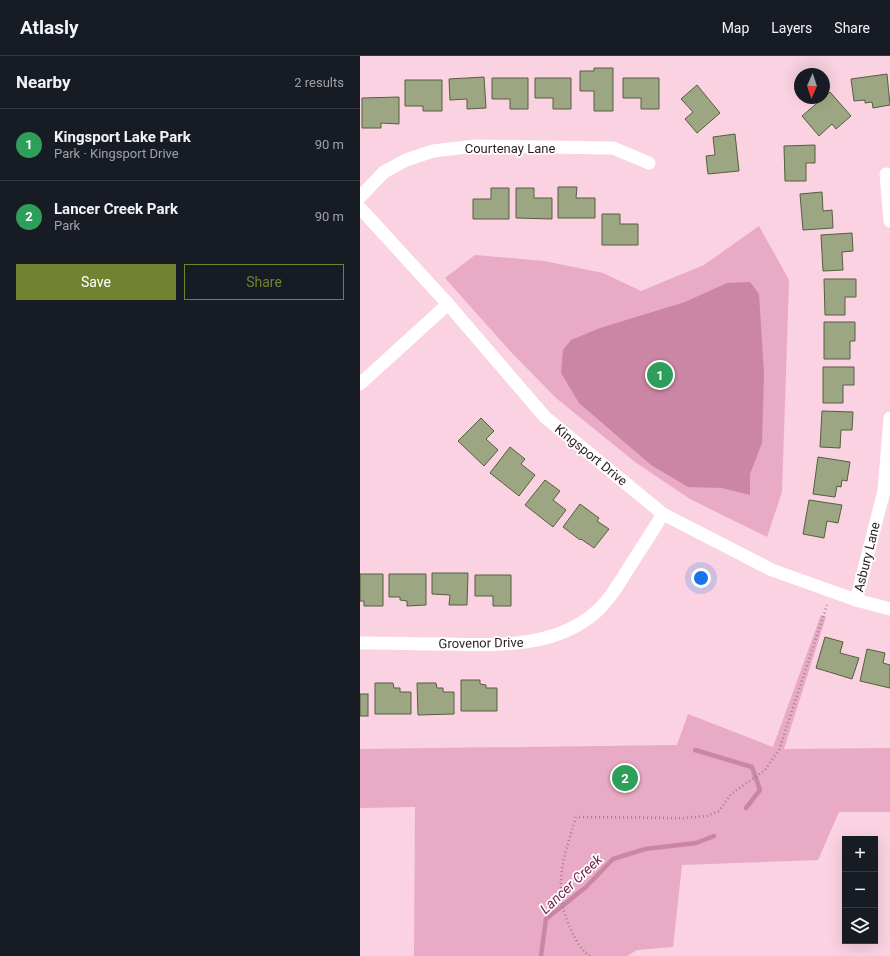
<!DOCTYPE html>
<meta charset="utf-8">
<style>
body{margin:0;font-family:Roboto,sans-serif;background:#242831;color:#f1f3f6}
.controls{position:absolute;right:12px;bottom:12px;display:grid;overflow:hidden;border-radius:0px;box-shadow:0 4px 16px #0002}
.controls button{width:36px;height:36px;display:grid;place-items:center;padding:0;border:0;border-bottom:1px solid #363941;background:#171b24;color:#f1f3f6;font:20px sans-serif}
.compass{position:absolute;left:434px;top:12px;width:36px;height:36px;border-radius:50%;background:#171b24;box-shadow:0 4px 16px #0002;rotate:183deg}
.you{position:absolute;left:341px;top:522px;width:14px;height:14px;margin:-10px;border:3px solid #fff;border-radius:50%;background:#1a73e8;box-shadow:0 0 0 6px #1a73e833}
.badge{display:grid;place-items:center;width:26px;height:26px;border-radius:50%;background:#718230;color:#fff;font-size:13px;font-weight:700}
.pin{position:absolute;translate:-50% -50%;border:2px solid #fff;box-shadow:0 1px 4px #0006}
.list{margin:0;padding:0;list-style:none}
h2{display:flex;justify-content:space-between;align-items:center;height:52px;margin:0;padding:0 16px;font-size:17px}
h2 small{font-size:13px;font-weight:400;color:#9ea1a6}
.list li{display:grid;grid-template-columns:26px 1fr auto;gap:12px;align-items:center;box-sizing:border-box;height:72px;padding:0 16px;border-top:1px solid #363941}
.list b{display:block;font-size:15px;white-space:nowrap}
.list p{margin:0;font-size:13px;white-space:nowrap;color:#9ea1a6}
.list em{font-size:13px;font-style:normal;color:#9ea1a6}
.actions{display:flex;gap:8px;padding:12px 16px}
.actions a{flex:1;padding:9px 0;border:1px solid #718230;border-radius:0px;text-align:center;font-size:14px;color:#718230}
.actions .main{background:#718230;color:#fff}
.icon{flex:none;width:22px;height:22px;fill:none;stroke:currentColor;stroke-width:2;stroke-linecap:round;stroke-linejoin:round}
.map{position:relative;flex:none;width:530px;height:900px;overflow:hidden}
header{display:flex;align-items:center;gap:24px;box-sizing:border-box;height:56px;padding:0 20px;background:#171b24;border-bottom:1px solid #363941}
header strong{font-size:19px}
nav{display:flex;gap:22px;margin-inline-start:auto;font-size:14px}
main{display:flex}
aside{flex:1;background:#171b24}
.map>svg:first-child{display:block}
.green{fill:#e8aac4}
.water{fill:#cb86a4}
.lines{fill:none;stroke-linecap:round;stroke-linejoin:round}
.stream{stroke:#cb86a4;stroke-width:4.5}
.building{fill:#9da683;stroke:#565e3e}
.path{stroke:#9d818c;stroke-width:2.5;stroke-dasharray:1 3;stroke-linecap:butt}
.minor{stroke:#fff;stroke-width:13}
.labels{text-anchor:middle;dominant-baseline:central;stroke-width:3.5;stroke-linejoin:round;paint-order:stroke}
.street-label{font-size:13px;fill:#2b1d23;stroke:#fff}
.water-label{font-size:14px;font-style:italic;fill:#772550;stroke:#fff}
</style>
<header>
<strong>Atlasly</strong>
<nav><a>Map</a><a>Layers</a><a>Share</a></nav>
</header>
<main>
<aside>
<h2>Nearby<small>2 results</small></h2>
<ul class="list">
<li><span class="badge" style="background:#2e9e5b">1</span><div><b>Kingsport Lake Park</b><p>Park · Kingsport Drive</p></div><em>90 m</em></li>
<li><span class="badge" style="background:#2e9e5b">2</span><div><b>Lancer Creek Park</b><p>Park</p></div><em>90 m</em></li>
</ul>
<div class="actions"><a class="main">Save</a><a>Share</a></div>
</aside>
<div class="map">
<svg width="530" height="900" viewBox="0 0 530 900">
<rect width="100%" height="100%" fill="#fad2e2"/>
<!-- green -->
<g class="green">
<path d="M 399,170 L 429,224 L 422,436 L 407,481 L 330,443 L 275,406 L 196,342 L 151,296 L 85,222 L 115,199 L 184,205 L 243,217 L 281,235 L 344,209 Z"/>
<path d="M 461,559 L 466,561 L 424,693 L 530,692 L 530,756 L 479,756 L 458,804 L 322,809 L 313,891 L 277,894 L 267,900 L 54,900 L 55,751 L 0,752 L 0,693 L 317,689 L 328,658 L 413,691 Z"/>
</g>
<!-- water -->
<path class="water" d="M 390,226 L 399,238 L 404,318 L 402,387 L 390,418 L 390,439 L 362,432 L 328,431 L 291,409 L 219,347 L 201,317 L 203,294 L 211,284 L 240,272 L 325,246 L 367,227 Z"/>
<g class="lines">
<!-- stream -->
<g class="stream">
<path d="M 335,694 L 392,711 L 400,734 L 386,752"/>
<path d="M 181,900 L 186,863 L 226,831 L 253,803 L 285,793 L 336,787 L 354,780"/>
</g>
</g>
<!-- building -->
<g class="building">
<path d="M 234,12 L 253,12 L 253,55 L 234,55 L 234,35 L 220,35 L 220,15 L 234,15 Z"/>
<path d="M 527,18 L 530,49 L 513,52 L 512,46 L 505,47 L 505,44 L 494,45 L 491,23 Z"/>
<path d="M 124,21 L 126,52 L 107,53 L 107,43 L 90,44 L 89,23 Z"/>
<path d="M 132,22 L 168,22 L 168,53 L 150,53 L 150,43 L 132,43 Z"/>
<path d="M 175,22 L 211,22 L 211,53 L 193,53 L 193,42 L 175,42 Z"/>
<path d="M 263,22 L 299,22 L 299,53 L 281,53 L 281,42 L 263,42 Z"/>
<path d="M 45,24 L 82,24 L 82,55 L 63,55 L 63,50 L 45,50 Z"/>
<path d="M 337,29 L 360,57 L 337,77 L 325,63 L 333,56 L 321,43 Z"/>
<path d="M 470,36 L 491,60 L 476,73 L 472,68 L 459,80 L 442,60 Z"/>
<path d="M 39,41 L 39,68 L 21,67 L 21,72 L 2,72 L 2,42 Z"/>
<path d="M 375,78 L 379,115 L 348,118 L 346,100 L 355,99 L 353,81 Z"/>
<path d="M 455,89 L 455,107 L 446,107 L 446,125 L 425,125 L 424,90 Z"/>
<path d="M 198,131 L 217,131 L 216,142 L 235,142 L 235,162 L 198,162 Z"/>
<path d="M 131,132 L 149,132 L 149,163 L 113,163 L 113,143 L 131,143 Z"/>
<path d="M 156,132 L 174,132 L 174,142 L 192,142 L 192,163 L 156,162 Z"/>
<path d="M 462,136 L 463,155 L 472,154 L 473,172 L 443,174 L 440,138 Z"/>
<path d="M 242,158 L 260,158 L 260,168 L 278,168 L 278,189 L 242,189 Z"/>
<path d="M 492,177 L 493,195 L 482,196 L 483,214 L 463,215 L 461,179 Z"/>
<path d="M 464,223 L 496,223 L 496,241 L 485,241 L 485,259 L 465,259 Z"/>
<path d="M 464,266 L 495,266 L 495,285 L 490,285 L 490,303 L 464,303 Z"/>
<path d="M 463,311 L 494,311 L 494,329 L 483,329 L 483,347 L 463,347 Z"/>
<path d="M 462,355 L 493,356 L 492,374 L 481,374 L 480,392 L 460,391 Z"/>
<path d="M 121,362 L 134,375 L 126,383 L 138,394 L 124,410 L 98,385 Z"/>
<path d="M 150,391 L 165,403 L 161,408 L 175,419 L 159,440 L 130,417 Z"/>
<path d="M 458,401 L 490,406 L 487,425 L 482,424 L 481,431 L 477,430 L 475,441 L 453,438 Z"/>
<path d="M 185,424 L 200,435 L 193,444 L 206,454 L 193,471 L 165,449 Z"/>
<path d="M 449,444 L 482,449 L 478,467 L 467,465 L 464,482 L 443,478 Z"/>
<path d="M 220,448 L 239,462 L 237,465 L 249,473 L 234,492 L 221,483 L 220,484 L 203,471 Z"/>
<path d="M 72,517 L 108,517 L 107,549 L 89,549 L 90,539 L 72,538 Z"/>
<path d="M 0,518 L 23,518 L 23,550 L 4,550 L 4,545 L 0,545 Z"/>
<path d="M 29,518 L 66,518 L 66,549 L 47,550 L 47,545 L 40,544 L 40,541 L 29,541 Z"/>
<path d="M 115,519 L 151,519 L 151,550 L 133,550 L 133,540 L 115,540 Z"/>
<path d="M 465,581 L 483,586 L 480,597 L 499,602 L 492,623 L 456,612 Z"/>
<path d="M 507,593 L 525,597 L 523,607 L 530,609 L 530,632 L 500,625 Z"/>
<path d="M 101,624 L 120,624 L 120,628 L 126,629 L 126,632 L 137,632 L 137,655 L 101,655 Z"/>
<path d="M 15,627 L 33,627 L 34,632 L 40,632 L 40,636 L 51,636 L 51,658 L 15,658 Z"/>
<path d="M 57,627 L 76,627 L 77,632 L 83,632 L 83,636 L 94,636 L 94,658 L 58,659 Z"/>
<rect x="0" y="638" width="8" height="22"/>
</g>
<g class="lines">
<!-- path -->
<path class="path" d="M 230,900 C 222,895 217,886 213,878 C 191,835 203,803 216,761 L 323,762 L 347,760 L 359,755 L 371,738 L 405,714 L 419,694 L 467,549"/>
<!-- minor -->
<g class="minor">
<path d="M 526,118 L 530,165"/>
<path d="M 0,141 L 24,116 L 46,104 L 73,95 L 116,90 L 253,92 L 289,107"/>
<path d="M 0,152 L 88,248 L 185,361 L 303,458 L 412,514 L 496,544 L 530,553"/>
<path d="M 0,328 L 88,248"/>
<path d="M 496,544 L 524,435 L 530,362"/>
<path d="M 0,587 C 29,587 59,588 88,588 C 139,589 195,592 236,556 C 250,543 260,526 270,510 C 281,493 292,476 303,458"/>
</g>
</g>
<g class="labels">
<!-- street labels -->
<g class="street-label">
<text x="150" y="92">Courtenay Lane</text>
<text transform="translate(231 399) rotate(39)">Kingsport Drive</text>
<text transform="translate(507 501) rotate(-76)">Asbury Lane</text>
<text transform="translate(121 587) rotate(-1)">Grovenor Drive</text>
</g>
<!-- water labels -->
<g class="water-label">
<text transform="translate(211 828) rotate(-43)">Lancer Creek</text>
</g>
</g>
</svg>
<div class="controls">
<button>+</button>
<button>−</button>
<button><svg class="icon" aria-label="layers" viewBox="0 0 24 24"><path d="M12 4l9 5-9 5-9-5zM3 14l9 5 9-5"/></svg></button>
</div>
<svg class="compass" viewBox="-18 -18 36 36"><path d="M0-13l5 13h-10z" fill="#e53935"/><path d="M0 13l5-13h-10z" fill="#9ea1a6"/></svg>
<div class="you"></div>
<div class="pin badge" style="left:300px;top:319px;background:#2e9e5b">1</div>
<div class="pin badge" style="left:265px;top:722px;background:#2e9e5b">2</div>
</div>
</main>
